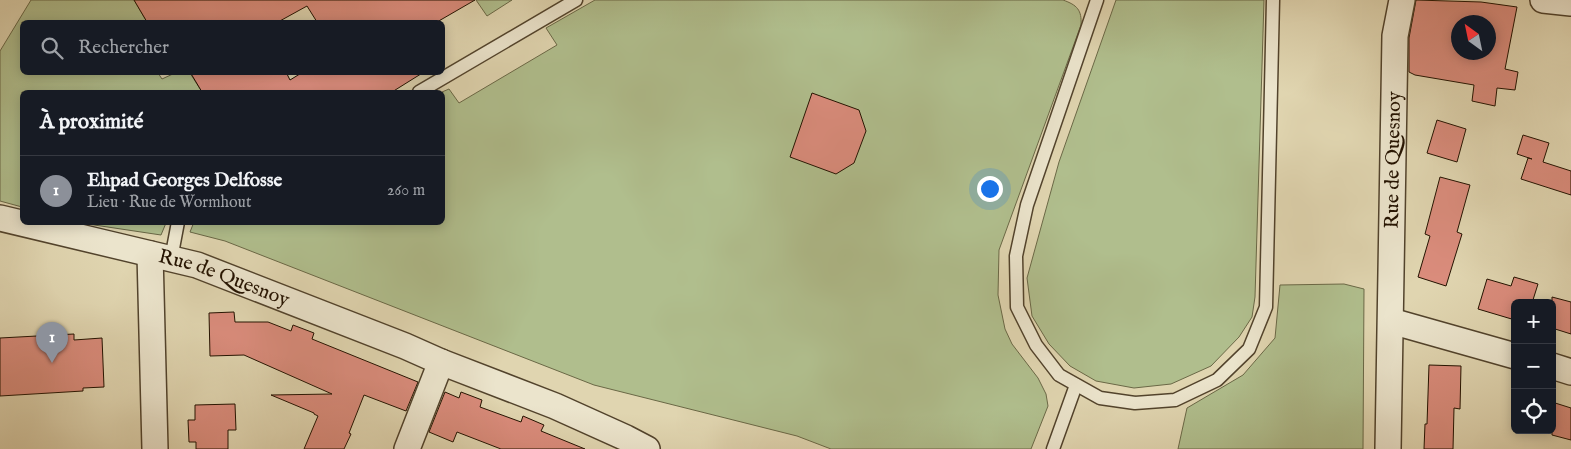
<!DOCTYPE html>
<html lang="fr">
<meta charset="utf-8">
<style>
body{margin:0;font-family:"IM FELL English",serif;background:#242831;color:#f1f3f6}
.controls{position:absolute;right:15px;bottom:15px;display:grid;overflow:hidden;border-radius:8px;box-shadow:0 2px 12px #0003}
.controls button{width:45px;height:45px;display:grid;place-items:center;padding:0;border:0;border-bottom:1px solid #363941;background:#171b24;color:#f1f3f6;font:25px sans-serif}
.compass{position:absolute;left:1451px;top:15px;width:45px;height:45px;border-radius:50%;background:#171b24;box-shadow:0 2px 12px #0003;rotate:327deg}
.you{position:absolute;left:989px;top:188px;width:18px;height:18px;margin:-12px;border:4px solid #fff;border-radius:50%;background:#1a73e8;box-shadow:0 0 0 8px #1a73e833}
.badge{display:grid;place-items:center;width:32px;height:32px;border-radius:50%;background:#8c9099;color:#fff;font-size:16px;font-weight:700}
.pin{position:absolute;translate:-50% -41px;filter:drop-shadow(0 1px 2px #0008)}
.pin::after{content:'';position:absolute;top:26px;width:18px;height:15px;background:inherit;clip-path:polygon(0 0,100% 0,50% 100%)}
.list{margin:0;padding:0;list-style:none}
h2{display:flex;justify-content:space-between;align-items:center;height:65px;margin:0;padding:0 20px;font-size:21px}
h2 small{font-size:16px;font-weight:400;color:#9ea1a6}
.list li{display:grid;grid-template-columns:32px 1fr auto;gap:15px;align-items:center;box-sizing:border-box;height:70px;padding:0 20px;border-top:1px solid #363941}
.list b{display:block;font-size:19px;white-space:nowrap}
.list p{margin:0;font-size:16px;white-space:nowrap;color:#9ea1a6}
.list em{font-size:16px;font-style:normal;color:#9ea1a6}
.icon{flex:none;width:28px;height:28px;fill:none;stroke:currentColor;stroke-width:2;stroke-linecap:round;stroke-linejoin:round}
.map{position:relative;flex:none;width:1571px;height:449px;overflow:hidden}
.search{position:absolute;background:#171b24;box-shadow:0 2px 12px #0003;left:20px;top:20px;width:425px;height:55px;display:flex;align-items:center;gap:12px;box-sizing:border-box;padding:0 18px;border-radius:8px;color:#9ea1a6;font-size:19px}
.panel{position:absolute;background:#171b24;box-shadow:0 2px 12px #0003;left:20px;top:90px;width:425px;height:135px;border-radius:8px}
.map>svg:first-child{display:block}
.green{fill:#b0be8d;stroke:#6a6846}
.building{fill:#da8c7c;stroke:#231200;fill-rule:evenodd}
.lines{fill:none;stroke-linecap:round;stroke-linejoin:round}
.service-casing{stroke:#52432c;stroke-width:15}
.minor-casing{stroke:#52432c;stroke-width:28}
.service{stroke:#ebe4cc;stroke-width:12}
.minor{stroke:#ebe4cc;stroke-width:25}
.labels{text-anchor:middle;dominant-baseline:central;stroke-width:4;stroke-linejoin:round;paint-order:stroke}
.street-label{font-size:20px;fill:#231200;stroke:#ebe4cc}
</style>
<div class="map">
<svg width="1571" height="449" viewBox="0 0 1571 449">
<rect width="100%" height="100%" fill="#e0d5b0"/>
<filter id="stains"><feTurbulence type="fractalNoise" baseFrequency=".004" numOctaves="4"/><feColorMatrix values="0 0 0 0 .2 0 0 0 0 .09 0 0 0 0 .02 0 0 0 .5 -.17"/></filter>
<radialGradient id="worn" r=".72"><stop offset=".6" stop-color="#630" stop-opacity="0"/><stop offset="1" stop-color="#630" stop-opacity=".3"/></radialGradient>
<!-- green -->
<g class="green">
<path d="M 31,0 L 134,0 L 147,22 L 22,22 L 22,72 L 158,73 L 162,79 L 175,73 L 190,73 L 202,92 L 22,92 L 22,207 L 0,201 L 0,51 Z"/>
<path d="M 476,0 L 512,0 L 487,16 Z"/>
<path d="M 595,0 L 1063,0 C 1077,5 1082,10 1081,25 L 999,250 L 998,295 L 1005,329 L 1012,344 L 1038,378 L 1046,394 L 1048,406 L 1031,449 L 831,449 L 797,436 L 594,385 L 225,241 L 190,232 L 194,222 L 442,222 L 442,92 L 449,89 L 459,103 L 557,45 L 546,28 Z"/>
<path d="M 1116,0 L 1264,0 L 1255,297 L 1252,317 L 1239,337 L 1211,366 L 1171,384 L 1134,388 L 1096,381 L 1070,366 L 1049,344 L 1032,316 L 1027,278 L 1059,162 Z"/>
<path d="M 81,223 L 166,223 L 161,235 Z"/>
<path d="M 1344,284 L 1364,289 L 1363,449 L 1178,449 L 1187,408 L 1243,375 L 1275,338 L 1280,285 Z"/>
</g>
<!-- building -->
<g class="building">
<path d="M 134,0 L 475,0 L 437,22 L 317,22 L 307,6 L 278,22 L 147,22 Z"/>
<path d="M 1416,0 L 1481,2 L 1517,7 L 1505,69 L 1518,72 L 1515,90 L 1497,88 L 1495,106 L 1472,101 L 1474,85 L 1415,75 L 1409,72 L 1409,38 ZM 1458,22 L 1488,22 L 1488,52 L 1458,52 Z"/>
<path d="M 190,72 L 286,72 L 290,80 L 303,72 L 424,72 L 392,92 L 202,92 Z"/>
<path d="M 812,93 L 859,110 L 866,131 L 854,163 L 836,174 L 790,157 Z"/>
<path d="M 1437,120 L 1466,129 L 1457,162 L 1427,153 Z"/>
<path d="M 1523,135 L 1549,143 L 1543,162 L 1571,171 L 1571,195 L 1521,179 L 1528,158 L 1532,159 L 1517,154 Z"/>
<path d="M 1440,177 L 1470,185 L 1457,232 L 1462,234 L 1446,286 L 1418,277 L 1430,236 L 1425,234 Z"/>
<path d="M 1514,277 L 1538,284 L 1532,303 L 1515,303 L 1515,320 L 1478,309 L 1487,279 L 1511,286 Z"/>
<path d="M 1552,297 L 1571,302 L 1571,334 L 1552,328 Z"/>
<path d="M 234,312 L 235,322 L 268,322 L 291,331 L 293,325 L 314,333 L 312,339 L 418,382 L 406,411 L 364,395 L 349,433 L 351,434 L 344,449 L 304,449 L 318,416 L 314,414 L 314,413 L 271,395 L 332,394 L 244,355 L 210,356 L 209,313 Z"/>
<path d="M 74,334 L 74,340 L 102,338 L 104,387 L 83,388 L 83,391 L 0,396 L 0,338 Z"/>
<path d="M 1429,365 L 1461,366 L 1460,409 L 1454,408 L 1453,449 L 1424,449 L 1425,424 L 1427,424 Z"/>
<path d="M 445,392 L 459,398 L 461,392 L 482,400 L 480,407 L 521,422 L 523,416 L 544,425 L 541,431 L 585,449 L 501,449 L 457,432 L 453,442 L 429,432 Z"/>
<path d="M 1552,402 L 1571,408 L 1571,440 L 1552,435 Z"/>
<path d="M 235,404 L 236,430 L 228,430 L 228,449 L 196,449 L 196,442 L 189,442 L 188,420 L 195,420 L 195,405 Z"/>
</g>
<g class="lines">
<!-- service casing -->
<g class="service-casing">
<g id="service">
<path d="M 1097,0 L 1027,205 L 1016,256 L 1017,307 L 1036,345 L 1059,375 L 1100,398 L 1135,403 L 1175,400 L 1217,380 L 1249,349 L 1266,307 L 1273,0"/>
<path d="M 419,92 L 576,0"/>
<path d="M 171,259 L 178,222"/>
<path d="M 1053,449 L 1076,385"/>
</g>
</g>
<!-- minor casing -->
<g class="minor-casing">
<g id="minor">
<path d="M 1543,0 L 1571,3"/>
<path id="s1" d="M 0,218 L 197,265 L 405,346 L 441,362 L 555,406 L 626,438 L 647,449"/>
<path d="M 150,254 L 155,449"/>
<path d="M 1391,321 L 1515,356"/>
<path d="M 1552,366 L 1571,372"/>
<path d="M 407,449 L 441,362"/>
<path id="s2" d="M 1388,449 L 1395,36 L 1402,0"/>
</g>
</g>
<!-- service -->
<use href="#service" class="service"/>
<!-- minor -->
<use href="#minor" class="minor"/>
</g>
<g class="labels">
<!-- street labels -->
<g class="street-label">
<text stroke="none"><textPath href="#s2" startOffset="289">Rue de Quesnoy</textPath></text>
<text stroke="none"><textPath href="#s1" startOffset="232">Rue de Quesnoy</textPath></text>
</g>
</g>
<rect width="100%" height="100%" filter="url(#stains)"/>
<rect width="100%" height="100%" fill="url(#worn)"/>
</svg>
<div class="controls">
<button>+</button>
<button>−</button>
<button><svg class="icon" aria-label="locate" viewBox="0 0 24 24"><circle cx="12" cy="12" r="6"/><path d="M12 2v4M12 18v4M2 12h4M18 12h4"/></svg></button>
</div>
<svg class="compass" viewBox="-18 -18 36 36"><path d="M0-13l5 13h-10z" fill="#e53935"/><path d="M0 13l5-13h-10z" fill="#9ea1a6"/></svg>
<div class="you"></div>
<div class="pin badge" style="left:52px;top:363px">1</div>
<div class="search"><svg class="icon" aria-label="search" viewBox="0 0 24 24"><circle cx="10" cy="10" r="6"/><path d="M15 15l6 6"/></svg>Rechercher</div>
<section class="panel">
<h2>À proximité<small></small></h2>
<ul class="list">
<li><span class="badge">1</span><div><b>Ehpad Georges Delfosse</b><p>Lieu · Rue de Wormhout</p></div><em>260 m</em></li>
</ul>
</section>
</div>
